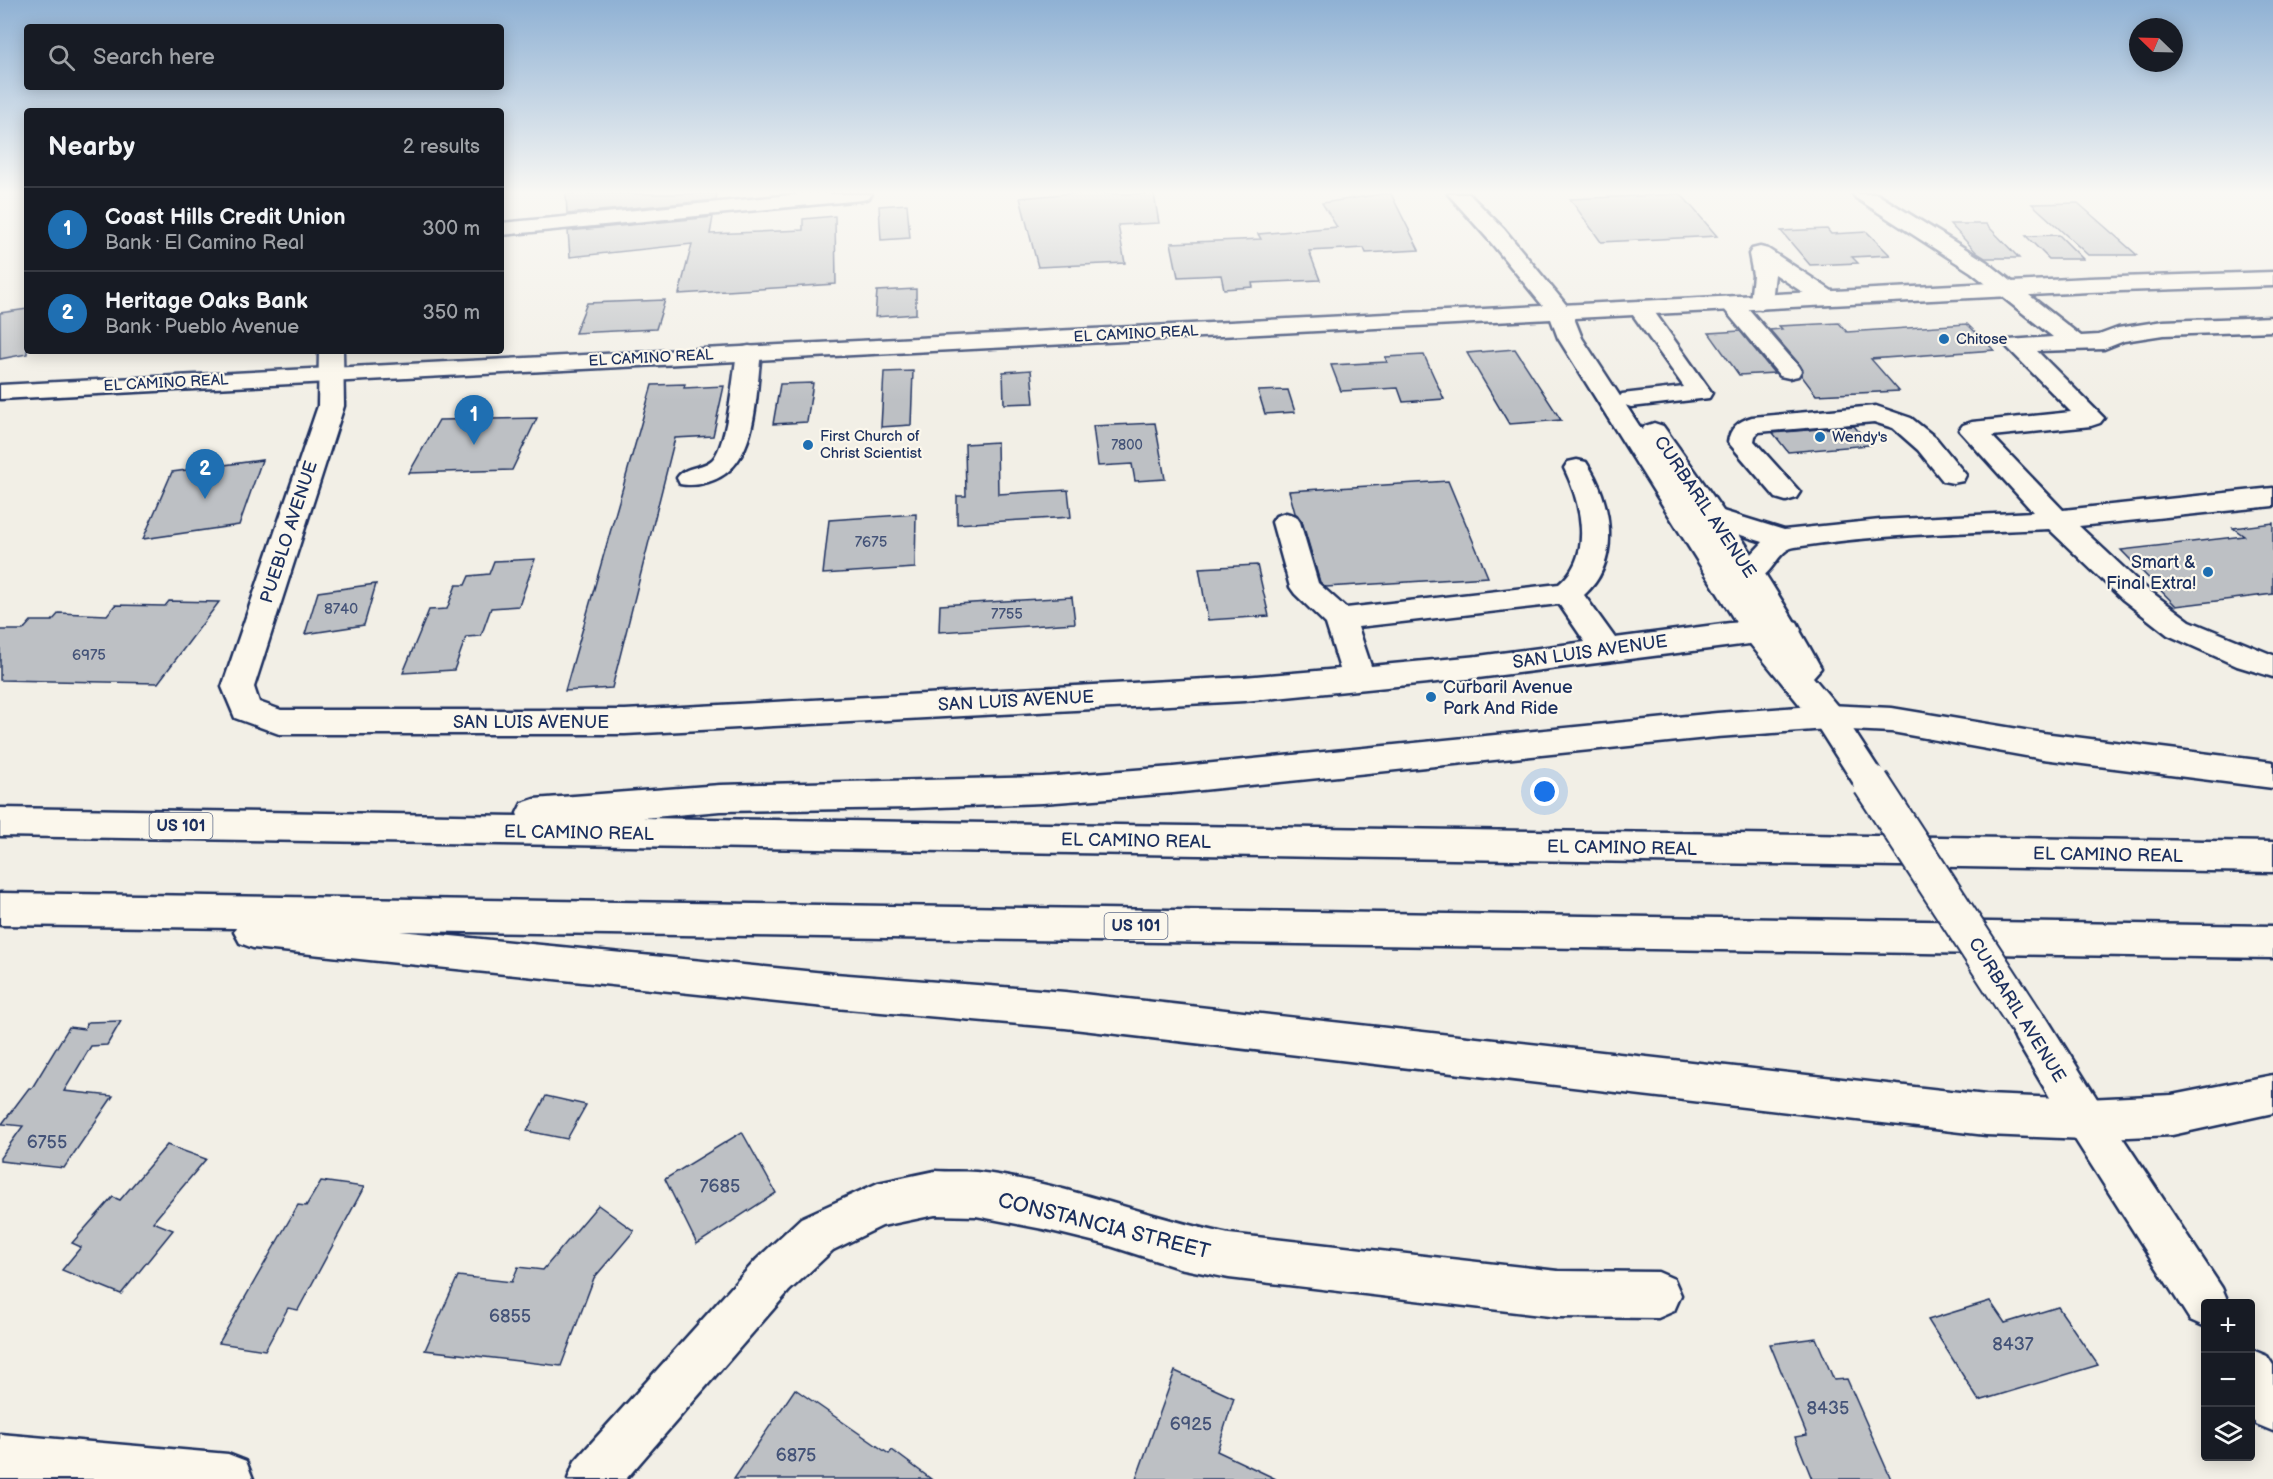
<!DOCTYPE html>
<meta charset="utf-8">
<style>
body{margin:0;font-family:"Balsamiq Sans",sans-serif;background:#20242c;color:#f1f3f6}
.controls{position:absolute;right:18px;bottom:18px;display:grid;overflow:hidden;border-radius:6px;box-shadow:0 3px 15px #0003}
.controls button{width:54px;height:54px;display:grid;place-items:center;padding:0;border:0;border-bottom:2px solid #363941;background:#171b24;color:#f1f3f6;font:30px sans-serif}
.compass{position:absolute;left:2129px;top:18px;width:54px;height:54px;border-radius:50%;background:#171b24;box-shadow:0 3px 15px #0003;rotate:293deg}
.you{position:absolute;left:1545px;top:792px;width:21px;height:21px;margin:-15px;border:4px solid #fff;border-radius:50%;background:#1a73e8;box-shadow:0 0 0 9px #1a73e833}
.badge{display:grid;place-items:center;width:39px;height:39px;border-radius:50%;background:#1f6fb2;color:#fff;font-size:20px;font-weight:700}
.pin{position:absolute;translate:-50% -50px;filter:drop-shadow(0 2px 3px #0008)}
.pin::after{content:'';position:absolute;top:32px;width:21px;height:18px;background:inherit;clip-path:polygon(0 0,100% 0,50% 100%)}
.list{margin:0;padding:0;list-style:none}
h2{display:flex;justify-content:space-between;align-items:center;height:78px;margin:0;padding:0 24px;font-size:26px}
h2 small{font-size:20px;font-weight:400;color:#9ea1a6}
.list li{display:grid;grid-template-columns:39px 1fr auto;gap:18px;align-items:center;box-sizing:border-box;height:84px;padding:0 24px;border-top:2px solid #363941}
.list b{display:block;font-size:22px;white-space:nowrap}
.list p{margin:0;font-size:20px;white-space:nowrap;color:#9ea1a6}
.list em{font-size:20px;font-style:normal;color:#9ea1a6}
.icon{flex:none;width:33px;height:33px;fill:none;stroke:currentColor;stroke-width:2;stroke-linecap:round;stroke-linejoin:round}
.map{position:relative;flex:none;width:2273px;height:1479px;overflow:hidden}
.search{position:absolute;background:#171b24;box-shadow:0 3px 15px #0003;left:24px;top:24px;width:480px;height:66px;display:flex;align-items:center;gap:15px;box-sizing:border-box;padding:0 21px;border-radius:6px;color:#9ea1a6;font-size:22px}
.panel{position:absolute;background:#171b24;box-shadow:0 3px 15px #0003;left:24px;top:108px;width:480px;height:246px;border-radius:6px}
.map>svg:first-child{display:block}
.building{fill:#bdc0c4;stroke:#1b2f5e;stroke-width:1.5}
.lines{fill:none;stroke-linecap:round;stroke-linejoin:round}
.minor-casing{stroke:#1b2f5e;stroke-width:5}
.major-casing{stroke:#1b2f5e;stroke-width:5}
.highway-casing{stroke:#1b2f5e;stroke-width:5}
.minor{fill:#fbf7ec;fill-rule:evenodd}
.major{fill:#fbf7ec;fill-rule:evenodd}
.highway{fill:#fbf7ec;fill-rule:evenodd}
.major-bridge-casing{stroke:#1b2f5e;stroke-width:40;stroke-linecap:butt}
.major-bridge{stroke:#fbf7ec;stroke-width:36}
.poi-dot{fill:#1f6fb2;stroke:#fbf7ec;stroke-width:2}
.labels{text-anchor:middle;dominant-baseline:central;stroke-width:4.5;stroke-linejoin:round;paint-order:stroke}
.far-number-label{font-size:14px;fill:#445378}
.far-street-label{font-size:15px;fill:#1b2f5e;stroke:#fbf7ec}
.far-poi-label{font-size:15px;fill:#1b2f5e;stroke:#fbf7ec;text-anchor:start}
.number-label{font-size:15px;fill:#445378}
.shield{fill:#fbf7ec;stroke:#5e6b89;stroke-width:1.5}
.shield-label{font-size:16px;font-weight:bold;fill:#1b2f5e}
.street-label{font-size:18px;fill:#1b2f5e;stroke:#fbf7ec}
.poi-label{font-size:18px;fill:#1b2f5e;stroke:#fbf7ec;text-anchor:end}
.near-number-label{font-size:18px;fill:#445378}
.near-street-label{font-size:21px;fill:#1b2f5e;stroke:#fbf7ec}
</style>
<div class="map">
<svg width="2273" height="1479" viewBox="0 0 2273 1479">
<rect width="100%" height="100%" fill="#f2efe6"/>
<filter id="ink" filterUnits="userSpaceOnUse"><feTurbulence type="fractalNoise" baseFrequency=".0167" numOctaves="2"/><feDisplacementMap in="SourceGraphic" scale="12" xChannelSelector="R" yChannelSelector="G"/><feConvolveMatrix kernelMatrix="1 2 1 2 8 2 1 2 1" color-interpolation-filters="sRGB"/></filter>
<g filter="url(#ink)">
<!-- building -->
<g class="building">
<path d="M 566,194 L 717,194 L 716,200 L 567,214 Z"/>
<path d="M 1064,194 L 1154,194 L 1159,223 L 1118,225 L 1125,263 L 1038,267 L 1020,198 Z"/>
<path d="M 1382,194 L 1391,194 L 1419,250 L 1366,253 L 1364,248 L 1309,251 L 1320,280 L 1252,283 L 1253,287 L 1224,289 L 1221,275 L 1178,277 L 1171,243 L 1261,239 L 1258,234 L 1337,227 L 1322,203 Z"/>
<path d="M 1681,194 L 1717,236 L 1601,242 L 1570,199 Z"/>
<path d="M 2078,203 L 2137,255 L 2088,255 L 2032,204 Z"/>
<path d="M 907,204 L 910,238 L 881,240 L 879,206 Z"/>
<path d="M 835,216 L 836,284 L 679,294 L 692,244 L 570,257 L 568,231 L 713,217 L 710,234 L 803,230 L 803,219 Z"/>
<path d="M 1950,224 L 1986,224 L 2019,258 L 1985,258 L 1977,253 Z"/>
<path d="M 1827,229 L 1831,234 L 1867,232 L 1890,255 L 1852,257 L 1858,263 L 1810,265 L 1781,231 Z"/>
<path d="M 2059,235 L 2083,259 L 2049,259 L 2026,236 Z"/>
<path d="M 916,289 L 916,314 L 875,317 L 877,291 Z"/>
<path d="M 665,300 L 656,329 L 575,333 L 587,303 Z"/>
<path d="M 27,309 L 27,354 L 0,359 L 0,313 Z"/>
<path d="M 1839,323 L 1847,332 L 1967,324 L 1994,350 L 1871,359 L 1899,391 L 1816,395 L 1801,375 L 1803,370 L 1800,365 L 1770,330 L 1782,329 L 1779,326 Z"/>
<path d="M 1740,331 L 1774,373 L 1739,375 L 1709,333 Z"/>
<path d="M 1515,349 L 1561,420 L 1509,424 L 1467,353 Z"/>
<path d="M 1424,355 L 1444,399 L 1403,402 L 1398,388 L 1341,391 L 1331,365 L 1387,362 L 1385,357 Z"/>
<path d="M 1031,370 L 1034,403 L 1004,404 L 1003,372 Z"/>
<path d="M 913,371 L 911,425 L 881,427 L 884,372 Z"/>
<path d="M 813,383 L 807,422 L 773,424 L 780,384 Z"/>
<path d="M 685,384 L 684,388 L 724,386 L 713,436 L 675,438 L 612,688 L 565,691 L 652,385 Z"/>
<path d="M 1288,390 L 1295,412 L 1265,414 L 1258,391 Z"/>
<path d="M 537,418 L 512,470 L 409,473 L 439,420 Z"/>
<path d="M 1155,423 L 1165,479 L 1135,481 L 1132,464 L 1098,466 L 1093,426 Z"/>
<path d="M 1854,426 L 1870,445 L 1788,452 L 1773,433 Z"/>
<path d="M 997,442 L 998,494 L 1068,490 L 1071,517 L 957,524 L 957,496 L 966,496 L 965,444 Z"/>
<path d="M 262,460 L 239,525 L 143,539 L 172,472 Z"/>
<path d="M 1448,481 L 1488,577 L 1326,587 L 1320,582 L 1302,521 L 1295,513 L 1289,491 Z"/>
<path d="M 916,514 L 915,568 L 823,574 L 829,520 Z"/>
<path d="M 2273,523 L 2273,594 L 2176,606 L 2121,550 L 2244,536 L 2233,528 Z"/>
<path d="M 535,559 L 519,606 L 491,608 L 481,636 L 466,637 L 454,670 L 403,673 L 429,610 L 447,609 L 456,585 L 465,585 L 469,576 L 489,574 L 494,561 Z"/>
<path d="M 1257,565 L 1269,616 L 1208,620 L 1199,568 Z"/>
<path d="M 376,584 L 364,625 L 305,634 L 318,592 Z"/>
<path d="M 1072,597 L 1075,623 L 939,632 L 940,605 Z"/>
<path d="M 169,601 L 219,602 L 158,683 L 0,680 L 0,630 L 23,630 L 31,621 L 52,621 L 59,613 L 107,615 L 115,605 L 165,606 Z"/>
<path d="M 121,1021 L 107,1045 L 91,1046 L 64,1091 L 113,1096 L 64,1168 L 0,1161 L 0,1158 L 23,1126 L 2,1124 L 29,1088 L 32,1088 L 69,1027 L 84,1029 L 88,1022 Z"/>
<path d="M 546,1096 L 586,1105 L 567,1139 L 527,1131 Z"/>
<path d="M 742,1132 L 776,1193 L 697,1244 L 665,1179 Z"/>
<path d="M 167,1145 L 206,1159 L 153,1222 L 173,1230 L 121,1294 L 62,1270 L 81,1247 L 72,1243 L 113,1197 L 120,1200 Z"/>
<path d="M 321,1181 L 364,1187 L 298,1310 L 288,1308 L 265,1350 L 219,1343 L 298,1205 L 306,1206 Z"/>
<path d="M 598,1205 L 634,1231 L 594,1278 L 561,1366 L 425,1350 L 458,1276 L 512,1282 L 518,1267 L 543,1270 Z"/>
<path d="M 1990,1301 L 2005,1323 L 2058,1307 L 2098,1365 L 1979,1401 L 1928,1320 Z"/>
<path d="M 1816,1338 L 1834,1380 L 1847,1379 L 1891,1479 L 1812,1479 L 1795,1437 L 1807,1435 L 1770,1344 Z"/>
<path d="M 1175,1371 L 1234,1398 L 1217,1451 L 1276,1479 L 1136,1479 Z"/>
<path d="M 795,1389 L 889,1454 L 892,1450 L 931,1479 L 734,1479 Z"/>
</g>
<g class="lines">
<!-- minor casing -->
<g class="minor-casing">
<g id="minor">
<path d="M 801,194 L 872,194 L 869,198 L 862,200 L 501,235 L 501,223 Z"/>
<path d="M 1448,194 L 1469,194 L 1504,229 L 1568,307 L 1572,312 L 1568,317 L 1560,319 L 1552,317 L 1488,239 Z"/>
<path d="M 1853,194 L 1877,194 L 1987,262 L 2081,336 L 2099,335 L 2118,328 L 2163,321 L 2273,317 L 2273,331 L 2163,335 L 2124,341 L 2104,349 L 2037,351 L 2104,418 L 2100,423 L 2091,426 L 1992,436 L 2063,510 L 2273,488 L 2273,506 L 2079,526 L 2142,585 L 2190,621 L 2273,655 L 2273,677 L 2237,666 L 2168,635 L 2122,599 L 2049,529 C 1965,533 1878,534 1795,547 C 1773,550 1773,588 1740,579 L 1735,572 L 1763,542 L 1706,524 L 1702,518 L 1706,512 L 1716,509 L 1784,530 L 1880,520 L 2033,512 L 1959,430 L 1963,425 L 1972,422 L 2071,412 L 2005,345 L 2009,340 L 2053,337 L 1971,272 L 1856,198 Z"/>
<path d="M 1760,247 L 1768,249 L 1835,293 L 1838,298 L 1835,303 L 1827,305 L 1819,303 L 1775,274 L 1772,302 L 1769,307 L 1761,309 L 1753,307 L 1750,302 L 1753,275 L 1749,254 L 1752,249 Z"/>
<path d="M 1732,297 L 1740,299 L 1798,366 L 1801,371 L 1798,376 L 1789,378 L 1780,376 L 1724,309 L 1721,304 L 1724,299 Z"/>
<path d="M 1640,301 L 1648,303 L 1712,393 L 1709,398 L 1631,407 L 1622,404 L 1618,399 L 1622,394 L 1684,387 L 1628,308 L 1632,303 Z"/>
<path d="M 749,346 L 758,348 L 761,353 C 755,396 759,468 708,482 C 698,485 691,486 680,484 L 677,478 C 684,466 703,469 713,459 C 728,443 733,376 737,353 L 740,348 Z"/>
<path d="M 319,351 L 343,351 L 344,406 L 254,687 L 259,702 L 281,710 L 625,710 L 1244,677 L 1340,669 L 1326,624 L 1295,594 L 1290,587 L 1272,522 L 1276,516 L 1286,513 L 1296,516 L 1300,522 L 1318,583 L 1346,608 L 1559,584 C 1594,555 1581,503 1564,468 L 1568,462 L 1577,460 L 1586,462 C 1612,500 1622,562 1584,595 L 1615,638 L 1730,623 L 1786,619 L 1797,622 L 1801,630 L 1797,638 L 1478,678 L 1244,701 L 625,734 L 279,734 L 235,718 L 222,687 L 318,406 ZM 1559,604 L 1585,642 L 1478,656 L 1371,666 L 1358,627 Z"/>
<path d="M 1876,406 L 1911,418 L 1936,438 L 1966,475 L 1963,481 L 1953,483 L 1943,481 L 1918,450 L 1893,428 L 1874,422 L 1759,432 L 1755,436 L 1754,441 L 1800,492 L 1796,498 L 1786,501 L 1776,498 L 1728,442 C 1730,428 1738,421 1752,417 Z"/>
<path d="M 935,1171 C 949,1172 963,1171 976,1172 C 1063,1182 1144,1217 1229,1234 L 1558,1271 L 1658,1272 L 1674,1279 L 1681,1295 L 1674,1311 L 1658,1318 L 1558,1317 L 1229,1278 L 1179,1268 L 1104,1244 L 1043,1229 L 976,1216 L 935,1215 L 882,1226 L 833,1250 L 789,1291 L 626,1479 L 568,1479 L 575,1461 L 757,1259 L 801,1218 L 878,1183 Z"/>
<path d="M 0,1434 L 228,1454 L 246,1461 L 253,1479 L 0,1479 Z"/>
</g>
</g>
<!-- major casing -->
<g class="major-casing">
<g id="major">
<path d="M 2273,272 L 2273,286 L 2089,292 L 1574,318 L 1582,338 L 1642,430 L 1645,426 L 1654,423 L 1663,426 C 1719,504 1775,583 1821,668 L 1813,677 L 1839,708 L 1888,783 L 1883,792 L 1871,796 L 1859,792 L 1817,726 L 1747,640 L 1558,338 L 1551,319 L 0,399 L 0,385 L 2089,278 Z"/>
<path d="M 2030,1009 L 2044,1014 L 2101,1105 L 2222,1288 L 2229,1304 L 2206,1304 L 2206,1327 L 2190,1320 L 2071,1133 L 2016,1040 L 2010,1027 L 2016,1014 Z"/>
<path d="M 2250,1349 L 2267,1356 L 2273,1365 L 2273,1431 L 2256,1424 L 2250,1416 Z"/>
</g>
</g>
<!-- highway casing -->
<g class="highway-casing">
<g id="highway">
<path d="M 1828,705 L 1892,708 L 2043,733 L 2273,762 L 2273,788 L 2043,759 L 1892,732 L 1828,729 L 1717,737 L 1173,793 L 1043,803 L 913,808 L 720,811 L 643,818 L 2273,842 L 2273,872 L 0,836 L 0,808 L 518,816 L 517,813 L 522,803 L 534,799 L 720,785 L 1043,777 L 1173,767 L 1717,713 Z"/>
<path d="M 0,893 L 2273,926 L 2273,958 L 400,931 L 835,974 L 1065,992 L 1986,1095 L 2086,1099 L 2172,1095 L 2273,1075 L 2273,1113 L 2172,1135 L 2086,1139 L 1986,1135 L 1065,1028 L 835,1008 L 253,948 L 240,943 L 234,932 L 236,928 L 0,925 Z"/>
</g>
</g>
<!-- minor -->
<use href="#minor" class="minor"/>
<!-- major -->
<use href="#major" class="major"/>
<!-- highway -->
<use href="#highway" class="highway"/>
<!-- major-bridge casing -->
<g class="major-bridge-casing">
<path id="major-bridge" d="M 1871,783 L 2030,1027"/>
</g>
<!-- major-bridge -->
<use href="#major-bridge" class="major-bridge"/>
</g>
</g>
<!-- sky -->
<linearGradient id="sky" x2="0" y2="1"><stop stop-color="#8fb1d4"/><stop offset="0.48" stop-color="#f9f8f4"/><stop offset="1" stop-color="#f9f8f4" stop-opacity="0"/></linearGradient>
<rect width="2273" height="401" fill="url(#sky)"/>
<!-- markers -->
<g class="poi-dot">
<circle cx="1944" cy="339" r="6"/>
<circle cx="1820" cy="437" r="6"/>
<circle cx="808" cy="445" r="6"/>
<circle cx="2208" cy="572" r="6"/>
<circle cx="1431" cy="697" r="6"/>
</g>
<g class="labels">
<!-- far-number labels -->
<g class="far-number-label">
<text x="1127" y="445">7800</text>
</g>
<!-- far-street labels -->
<g class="far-street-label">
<text transform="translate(1136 334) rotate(-3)">EL CAMINO REAL</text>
<text transform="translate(651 358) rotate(-3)">EL CAMINO REAL</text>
<text transform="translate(166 383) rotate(-3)">EL CAMINO REAL</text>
</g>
<!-- far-poi labels -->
<g class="far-poi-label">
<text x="1956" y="339">Chitose</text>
<text x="820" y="436">First Church of<tspan x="820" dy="17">Christ Scientist</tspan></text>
<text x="1832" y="437">Wendy's</text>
</g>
<!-- number labels -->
<g class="number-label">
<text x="871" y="542">7675</text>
<text x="341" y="609">8740</text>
<text x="1007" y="614">7755</text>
<text x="89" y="655">6975</text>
</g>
<!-- shield labels -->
<g class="shield">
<rect x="149.5" y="813" width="63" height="26" rx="4.5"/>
<rect x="1104.5" y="913" width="63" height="26" rx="4.5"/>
</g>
<g class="shield-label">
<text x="181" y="826">US 101</text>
<text x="1136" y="926">US 101</text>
</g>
<!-- street labels -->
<g class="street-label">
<text transform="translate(1705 507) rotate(56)">CURBARIL AVENUE</text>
<text transform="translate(289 532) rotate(-72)">PUEBLO AVENUE</text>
<text transform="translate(1590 652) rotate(-8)">SAN LUIS AVENUE</text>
<text transform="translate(1016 701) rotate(-3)">SAN LUIS AVENUE</text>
<text x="531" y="722">SAN LUIS AVENUE</text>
<text transform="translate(579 833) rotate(1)">EL CAMINO REAL</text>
<text transform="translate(1136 841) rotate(1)">EL CAMINO REAL</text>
<text transform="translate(1622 848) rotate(1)">EL CAMINO REAL</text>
<text transform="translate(2108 855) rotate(1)">EL CAMINO REAL</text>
<text transform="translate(2017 1010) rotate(58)">CURBARIL AVENUE</text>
</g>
<!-- poi labels -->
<g class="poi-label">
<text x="2196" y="562">Smart &amp;<tspan x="2196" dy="21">Final Extra!</tspan></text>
<text x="1443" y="687" text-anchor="start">Curbaril Avenue<tspan x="1443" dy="21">Park And Ride</tspan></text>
</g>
<!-- near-number labels -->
<g class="near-number-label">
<text x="47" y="1142">6755</text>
<text x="720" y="1186">7685</text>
<text x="510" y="1316">6855</text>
<text x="2013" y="1344">8437</text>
<text x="1828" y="1408">8435</text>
<text x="1191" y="1424">6925</text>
<text x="796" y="1455">6875</text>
</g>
<!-- near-street labels -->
<g class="near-street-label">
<text transform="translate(1104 1226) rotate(14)">CONSTANCIA STREET</text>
</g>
</g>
</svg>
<div class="controls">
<button>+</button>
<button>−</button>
<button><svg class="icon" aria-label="layers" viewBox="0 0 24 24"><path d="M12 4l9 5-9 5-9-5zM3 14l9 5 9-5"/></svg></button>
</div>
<svg class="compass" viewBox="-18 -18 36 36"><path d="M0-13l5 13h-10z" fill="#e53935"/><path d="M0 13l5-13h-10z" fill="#9ea1a6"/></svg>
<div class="you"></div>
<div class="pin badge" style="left:474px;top:445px">1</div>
<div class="pin badge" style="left:205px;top:499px">2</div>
<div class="search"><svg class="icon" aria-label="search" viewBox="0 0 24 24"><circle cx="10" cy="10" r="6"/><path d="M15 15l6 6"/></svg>Search here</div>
<section class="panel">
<h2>Nearby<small>2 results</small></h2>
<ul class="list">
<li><span class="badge">1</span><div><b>Coast Hills Credit Union</b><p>Bank · El Camino Real</p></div><em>300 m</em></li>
<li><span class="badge">2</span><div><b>Heritage Oaks Bank</b><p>Bank · Pueblo Avenue</p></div><em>350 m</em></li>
</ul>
</section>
</div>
